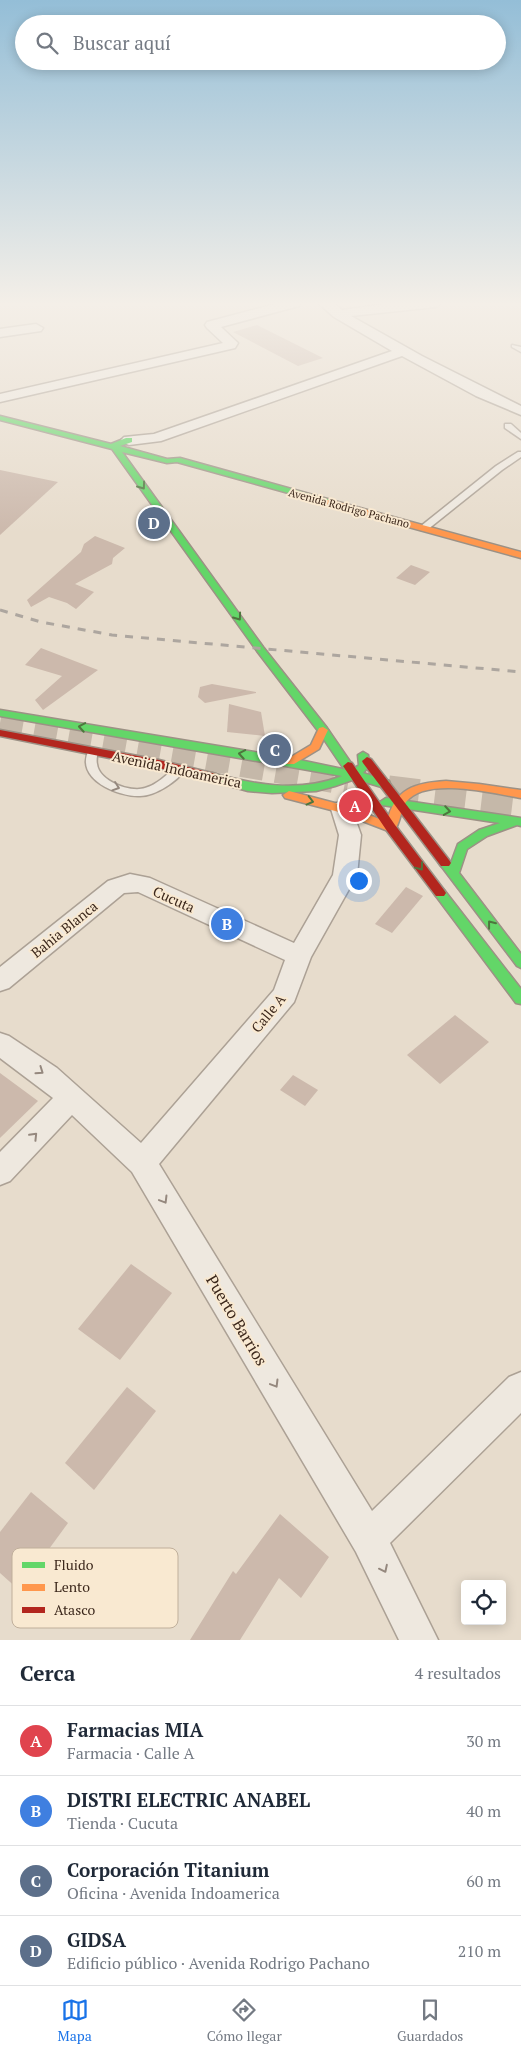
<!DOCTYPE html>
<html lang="es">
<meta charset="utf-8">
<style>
body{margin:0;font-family:"PT Serif",serif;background:#f2f2f3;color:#1f2937}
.controls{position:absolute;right:15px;bottom:15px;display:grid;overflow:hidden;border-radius:5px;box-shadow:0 2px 12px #0003}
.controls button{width:45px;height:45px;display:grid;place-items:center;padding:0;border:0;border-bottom:1px solid #e0e1e3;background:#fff;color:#1f2937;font:25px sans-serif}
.you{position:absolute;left:358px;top:880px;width:18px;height:18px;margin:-12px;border:4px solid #fff;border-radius:50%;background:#1a73e8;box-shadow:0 0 0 8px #1a73e833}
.badge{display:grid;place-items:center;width:32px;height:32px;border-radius:50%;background:#1a73e8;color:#fff;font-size:16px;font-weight:700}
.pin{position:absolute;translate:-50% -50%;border:2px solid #fff;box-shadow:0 1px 5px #0006}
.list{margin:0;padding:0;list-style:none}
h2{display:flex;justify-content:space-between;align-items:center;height:65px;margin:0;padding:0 20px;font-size:21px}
h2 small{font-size:16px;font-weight:400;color:#747a83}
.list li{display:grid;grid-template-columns:32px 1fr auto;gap:15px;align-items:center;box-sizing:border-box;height:70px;padding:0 20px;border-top:1px solid #e0e1e3}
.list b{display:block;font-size:19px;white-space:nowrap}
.list p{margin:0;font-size:16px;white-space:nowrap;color:#747a83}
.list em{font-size:16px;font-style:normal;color:#747a83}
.icon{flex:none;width:28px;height:28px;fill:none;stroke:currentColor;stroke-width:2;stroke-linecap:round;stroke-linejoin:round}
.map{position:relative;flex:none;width:521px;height:1640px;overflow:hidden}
.search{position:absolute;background:#fff;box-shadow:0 2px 12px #0003;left:15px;right:15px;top:15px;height:55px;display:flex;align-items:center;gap:12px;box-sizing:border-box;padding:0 18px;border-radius:28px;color:#747a83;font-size:19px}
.sheet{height:345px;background:#fff}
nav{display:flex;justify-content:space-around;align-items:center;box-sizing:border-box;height:70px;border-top:1px solid #e0e1e3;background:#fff;font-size:14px;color:#747a83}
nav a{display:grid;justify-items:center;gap:2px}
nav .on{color:#1a73e8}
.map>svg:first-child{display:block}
.building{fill:#ccb9ac}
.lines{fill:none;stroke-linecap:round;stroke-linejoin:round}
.primary-tunnel-far1{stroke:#c5b8a9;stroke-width:23;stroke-dasharray:23 12;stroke-linecap:butt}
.primary-tunnel{stroke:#c5b8a9;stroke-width:31;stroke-dasharray:31 16;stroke-linecap:butt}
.lane-casing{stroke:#aca195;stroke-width:3}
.street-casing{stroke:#aca195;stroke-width:3}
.fast-casing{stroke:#9c9185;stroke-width:3}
.slow-casing{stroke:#9c9185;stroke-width:3}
.jam-casing{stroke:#9c9185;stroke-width:3}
.lane{fill:#eee8df;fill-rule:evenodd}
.street{fill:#eee8df;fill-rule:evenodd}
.fast{fill:#63d668;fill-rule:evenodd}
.slow{fill:#ff974d;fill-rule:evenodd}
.jam{fill:#b3261e;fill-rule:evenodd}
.rail{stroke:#ada69f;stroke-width:3;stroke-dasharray:8 8;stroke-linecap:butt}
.oneway{stroke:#4e763e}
.oneway2{stroke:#95887e}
.labels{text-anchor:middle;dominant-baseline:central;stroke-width:4;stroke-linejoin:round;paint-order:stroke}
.far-street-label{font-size:11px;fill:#3c281c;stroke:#f9e9d1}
.street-label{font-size:14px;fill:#3c281c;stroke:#f9e9d1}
.near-street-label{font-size:16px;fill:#3c281c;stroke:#f9e9d1}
.key{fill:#f9e9d1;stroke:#c0af9b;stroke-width:1}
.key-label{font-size:14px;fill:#3c281c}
</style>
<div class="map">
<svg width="521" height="1640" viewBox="0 0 521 1640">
<rect width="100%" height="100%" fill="#e7dccc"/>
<!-- building -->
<g class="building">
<path d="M 257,325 L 323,358 L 298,366 L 233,332 Z"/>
<path d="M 0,470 L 58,482 L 0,535 Z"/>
<path d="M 95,536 L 125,548 L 113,558 L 112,564 L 75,584 L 94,592 L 76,609 L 67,603 L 49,597 L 31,607 L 27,600 L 81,552 L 84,544 Z"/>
<path d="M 411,565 L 430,572 L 415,585 L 396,578 Z"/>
<path d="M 41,648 L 98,670 L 43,710 L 35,700 L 62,676 L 25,665 Z"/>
<path d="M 212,684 L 256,692 L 256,693 L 205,703 L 198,697 L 200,687 Z"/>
<path d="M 229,704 L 261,712 L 265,736 L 227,732 Z"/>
<path d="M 406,887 L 423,896 L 392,933 L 375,924 Z"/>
<path d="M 455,1015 L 489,1042 L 440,1084 L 407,1055 Z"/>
<path d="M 0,1073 L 38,1101 L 0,1138 Z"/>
<path d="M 293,1075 L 318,1090 L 305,1106 L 280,1090 Z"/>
<path d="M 131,1264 L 172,1293 L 120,1360 L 78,1329 Z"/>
<path d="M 127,1387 L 156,1411 L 94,1490 L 65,1463 Z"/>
<path d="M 31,1492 L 68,1523 L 19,1590 L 0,1573 L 0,1532 Z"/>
<path d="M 280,1514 L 329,1557 L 301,1598 L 279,1578 L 240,1640 L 190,1640 L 233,1571 L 236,1574 Z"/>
</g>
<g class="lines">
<!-- primary-tunnel-far1 -->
<g class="primary-tunnel-far1">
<path d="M 0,723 L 348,784"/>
<path d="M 388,791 L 395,792"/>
</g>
<!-- primary-tunnel -->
<path class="primary-tunnel" d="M 388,791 L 521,807"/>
<!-- lane casing -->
<g class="lane-casing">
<g id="lane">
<path d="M 512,345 L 521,347 L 521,352 L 512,347 Z"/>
<path d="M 505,424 L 511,424 L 521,433 L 521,439 L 505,428 Z"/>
<path d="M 518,452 L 521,452 L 521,457 L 502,470 L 427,530 L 421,530 L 421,526 L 496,466 Z"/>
<path d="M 93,749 L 98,752 C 97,756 96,760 97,764 C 99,781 130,793 145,788 C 157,785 167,774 177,766 L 181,765 L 186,769 C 177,781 156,796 140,796 C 117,797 74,778 89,750 Z"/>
</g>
</g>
<!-- street casing -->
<g class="street-casing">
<g id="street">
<path d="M 279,303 L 301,303 L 299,306 L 221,327 L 238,343 L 235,348 L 0,402 L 0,394 L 223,343 L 207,328 L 205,325 L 207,322 Z"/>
<path d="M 318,303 L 333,303 L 342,310 L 393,303 L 442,303 L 436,307 L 351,316 L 422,356 L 521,406 L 521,415 L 476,396 L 402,356 L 161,441 L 129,445 L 124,443 L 121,440 L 124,437 L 154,434 L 392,351 L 334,317 Z"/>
<path d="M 36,324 L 43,328 L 41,331 L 0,337 L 0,329 Z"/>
<path d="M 342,801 L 350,804 L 361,835 L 357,875 L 311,957 L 294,1002 L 159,1164 L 372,1511 L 509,1377 L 521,1372 L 521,1413 L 390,1543 L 438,1640 L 399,1640 L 356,1552 L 132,1172 L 72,1115 L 10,1181 L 0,1185 L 0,1152 L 53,1098 L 0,1058 L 0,1033 L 9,1036 L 57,1068 L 141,1143 L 274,990 L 285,960 L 138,892 L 124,893 L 9,988 L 0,991 L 0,967 L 108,881 L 130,874 L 150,878 L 294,943 L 333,875 L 339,835 L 331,809 L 334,804 Z"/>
</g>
</g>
<!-- fast casing -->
<g class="fast-casing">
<g id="fast">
<path d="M 0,416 L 111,444 L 126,438 L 132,438 L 132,442 L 120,446 L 167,459 L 180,458 L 331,500 L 331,504 L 328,504 L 177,462 L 167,463 L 122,452 L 263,647 L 327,728 L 353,766 L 352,769 L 344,769 L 319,732 L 257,651 L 112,449 L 0,420 Z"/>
<path d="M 0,710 L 290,758 L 352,771 L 359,765 L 358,755 L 363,752 L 368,755 L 369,766 L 363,773 L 389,781 L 390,784 L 385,788 L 355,779 L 335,786 L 316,791 L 272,793 L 248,791 L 208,780 L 207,777 L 212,773 C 255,785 299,793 342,776 L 0,716 Z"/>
<path d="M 386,798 L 521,818 L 521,826 L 517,825 L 487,836 L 467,849 L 459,873 L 521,954 L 521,968 L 517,966 L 439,863 L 441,860 L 445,859 L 451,863 L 458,844 L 479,830 L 500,823 L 382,805 L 380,802 Z"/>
<path d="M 440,889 L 444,890 L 521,989 L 521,1004 L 516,1003 L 436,896 L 434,893 L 436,890 Z"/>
</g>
</g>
<!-- slow casing -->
<g class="slow-casing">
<g id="slow">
<path d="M 325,500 L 331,500 L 521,552 L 521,558 L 325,504 Z"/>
<path d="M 323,727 L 328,730 L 319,749 L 294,764 L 286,764 L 285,762 L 286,760 L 311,745 L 319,728 Z"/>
<path d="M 446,781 L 479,784 L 521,790 L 521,798 C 493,793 425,776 406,802 C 400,810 400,829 391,832 L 339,812 L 285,798 L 283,795 L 289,791 L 346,806 L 387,822 C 395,788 415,783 446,781 Z"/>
</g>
</g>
<!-- jam casing -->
<g class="jam-casing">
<g id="jam">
<path d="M 0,730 L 159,760 L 216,774 L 217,777 L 212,781 L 159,768 L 0,736 Z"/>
<path d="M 367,757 L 371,759 L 449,860 L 451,863 L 449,866 L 441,866 L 363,763 L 362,761 Z"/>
<path d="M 348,762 L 352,763 L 395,825 L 444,890 L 446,893 L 444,896 L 436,896 L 387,831 L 343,766 Z"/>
</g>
</g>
<!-- lane -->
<use href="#lane" class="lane"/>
<!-- street -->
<use href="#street" class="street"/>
<!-- fast -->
<use href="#fast" class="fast"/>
<!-- slow -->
<use href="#slow" class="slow"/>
<!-- jam -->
<use href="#jam" class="jam"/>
<!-- rail -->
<path class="rail" d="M 0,610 L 41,622 L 112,635 L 521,672"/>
</g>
<!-- one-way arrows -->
<defs><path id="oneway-chevron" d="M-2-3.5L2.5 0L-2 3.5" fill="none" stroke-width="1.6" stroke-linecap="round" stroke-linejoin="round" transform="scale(1.25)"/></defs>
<g class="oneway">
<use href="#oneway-chevron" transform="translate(142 486) rotate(54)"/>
<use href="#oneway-chevron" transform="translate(238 617) rotate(54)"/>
<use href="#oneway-chevron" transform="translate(82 727) rotate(-170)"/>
<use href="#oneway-chevron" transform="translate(242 754) rotate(-170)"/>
<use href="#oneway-chevron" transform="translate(310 801) rotate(14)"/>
<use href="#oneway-chevron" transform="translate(447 811) rotate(9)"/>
<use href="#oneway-chevron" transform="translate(420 867) rotate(53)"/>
<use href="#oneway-chevron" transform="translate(491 924) rotate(-128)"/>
</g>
<g class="oneway2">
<use href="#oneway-chevron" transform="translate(116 787) rotate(19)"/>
<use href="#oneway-chevron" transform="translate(40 1071) rotate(35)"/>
<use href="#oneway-chevron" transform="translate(34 1136) rotate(-46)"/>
<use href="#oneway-chevron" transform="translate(164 1200) rotate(59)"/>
<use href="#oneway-chevron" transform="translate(275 1384) rotate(59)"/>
<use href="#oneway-chevron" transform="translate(384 1569) rotate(64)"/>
</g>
<!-- sky -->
<linearGradient id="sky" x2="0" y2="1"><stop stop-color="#94bed7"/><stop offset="0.57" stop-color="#f4efe8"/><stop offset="1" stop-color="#f4efe8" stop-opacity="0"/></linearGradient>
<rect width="521" height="533" fill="url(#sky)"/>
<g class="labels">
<!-- far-street labels -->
<g class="far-street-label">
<text transform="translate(349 508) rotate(15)">Avenida Rodrigo Pachano</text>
</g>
<!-- street labels -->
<g class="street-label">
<text transform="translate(177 769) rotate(12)">Avenida Indoamerica</text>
<text transform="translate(174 899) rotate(24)">Cucuta</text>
<text transform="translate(64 929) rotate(-39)">Bahia Blanca</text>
<text transform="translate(268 1013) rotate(-51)">Calle A</text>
</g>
<!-- near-street labels -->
<g class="near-street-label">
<text transform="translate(237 1320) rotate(59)">Puerto Barrios</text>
</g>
</g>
<!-- legend -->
<rect x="12" y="1548" width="166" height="80" rx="8" class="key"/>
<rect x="22" y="1562" width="23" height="6" fill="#63d668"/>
<rect x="22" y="1584" width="23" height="7" fill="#ff974d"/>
<rect x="22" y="1607" width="23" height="6" fill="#b3261e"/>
<g class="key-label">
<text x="54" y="1570">Fluido</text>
<text x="54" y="1592">Lento</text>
<text x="54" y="1615">Atasco</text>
</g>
</svg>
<div class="controls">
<button><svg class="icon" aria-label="locate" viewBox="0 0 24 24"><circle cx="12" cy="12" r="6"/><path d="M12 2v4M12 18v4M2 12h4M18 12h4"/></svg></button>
</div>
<div class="you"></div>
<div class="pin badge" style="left:355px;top:806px;background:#e0444e">A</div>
<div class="pin badge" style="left:227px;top:924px;background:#3f7fe0">B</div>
<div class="pin badge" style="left:275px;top:750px;background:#5c6f8a">C</div>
<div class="pin badge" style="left:154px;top:523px;background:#5c6f8a">D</div>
<div class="search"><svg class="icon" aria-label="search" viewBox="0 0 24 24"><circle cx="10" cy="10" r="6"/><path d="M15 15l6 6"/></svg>Buscar aquí</div>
</div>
<section class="sheet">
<h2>Cerca<small>4 resultados</small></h2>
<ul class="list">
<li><span class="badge" style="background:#e0444e">A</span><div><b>Farmacias MIA</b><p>Farmacia · Calle A</p></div><em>30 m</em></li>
<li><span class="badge" style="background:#3f7fe0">B</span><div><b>DISTRI ELECTRIC ANABEL</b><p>Tienda · Cucuta</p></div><em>40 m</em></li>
<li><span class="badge" style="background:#5c6f8a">C</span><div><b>Corporación Titanium</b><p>Oficina · Avenida Indoamerica</p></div><em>60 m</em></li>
<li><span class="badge" style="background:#5c6f8a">D</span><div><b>GIDSA</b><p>Edificio público · Avenida Rodrigo Pachano</p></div><em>210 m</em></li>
</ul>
</section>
<nav>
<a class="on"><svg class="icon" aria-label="map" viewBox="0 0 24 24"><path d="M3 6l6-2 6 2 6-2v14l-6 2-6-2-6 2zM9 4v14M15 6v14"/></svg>Mapa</a>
<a><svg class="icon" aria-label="directions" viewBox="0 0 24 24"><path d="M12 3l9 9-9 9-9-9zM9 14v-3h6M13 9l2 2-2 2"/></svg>Cómo llegar</a>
<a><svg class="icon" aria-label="saved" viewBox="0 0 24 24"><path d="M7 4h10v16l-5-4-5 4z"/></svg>Guardados</a>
</nav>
